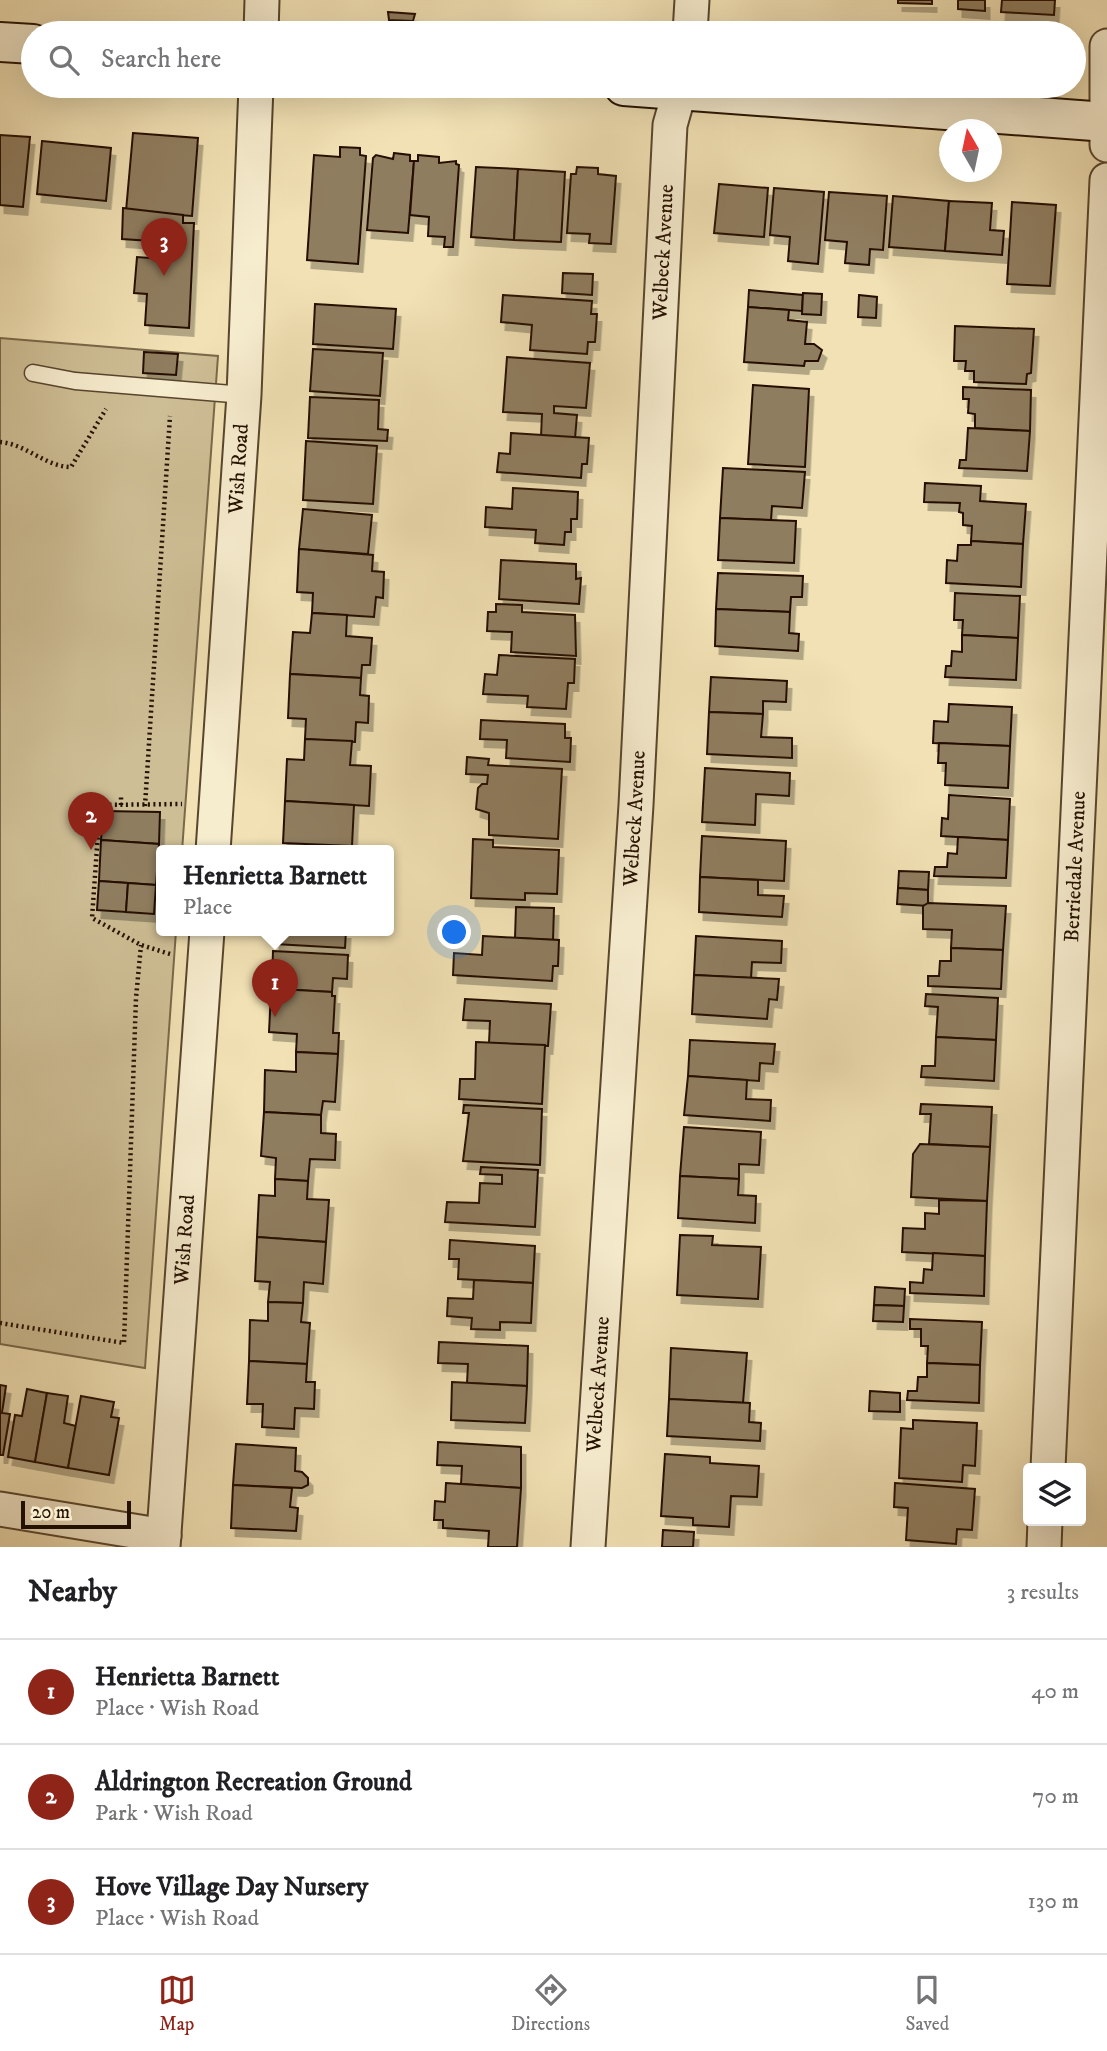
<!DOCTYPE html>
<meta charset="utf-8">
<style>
body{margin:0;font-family:"IM FELL DW Pica",serif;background:#f6f6f6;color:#202124}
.controls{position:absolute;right:21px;bottom:21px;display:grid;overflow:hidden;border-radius:7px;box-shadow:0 7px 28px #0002}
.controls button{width:63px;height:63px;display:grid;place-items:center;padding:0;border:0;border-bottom:2px solid #e0e0e0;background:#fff;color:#202124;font:35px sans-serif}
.compass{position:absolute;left:939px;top:119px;width:63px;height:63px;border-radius:50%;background:#fff;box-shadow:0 7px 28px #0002;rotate:351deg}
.scale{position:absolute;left:21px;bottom:18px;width:110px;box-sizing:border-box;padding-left:7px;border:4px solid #251100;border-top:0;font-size:19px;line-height:24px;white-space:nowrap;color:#251100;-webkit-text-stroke:5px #f6ecce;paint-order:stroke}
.you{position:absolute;left:455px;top:933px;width:24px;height:24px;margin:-18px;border:5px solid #fff;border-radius:50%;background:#1a73e8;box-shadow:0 0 0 10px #1a73e833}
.badge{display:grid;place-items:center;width:46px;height:46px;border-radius:50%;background:#8f2418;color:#fff;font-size:23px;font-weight:700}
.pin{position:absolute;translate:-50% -58px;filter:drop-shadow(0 2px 4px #0008)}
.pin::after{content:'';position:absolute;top:37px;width:24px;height:21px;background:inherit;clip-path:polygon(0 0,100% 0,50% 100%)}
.popup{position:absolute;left:156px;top:845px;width:238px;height:91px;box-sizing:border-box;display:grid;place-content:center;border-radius:7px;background:#fff;filter:drop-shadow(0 2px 5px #0005);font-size:23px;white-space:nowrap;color:#757577}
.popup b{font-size:26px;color:#202124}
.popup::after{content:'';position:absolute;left:50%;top:100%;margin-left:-14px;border:14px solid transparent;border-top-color:#fff}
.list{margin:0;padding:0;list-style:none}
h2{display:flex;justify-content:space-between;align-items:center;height:91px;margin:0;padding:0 28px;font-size:30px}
h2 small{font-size:23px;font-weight:400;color:#757577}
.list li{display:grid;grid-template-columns:46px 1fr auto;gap:21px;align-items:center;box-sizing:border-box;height:105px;padding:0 28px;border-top:2px solid #e0e0e0}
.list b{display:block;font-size:26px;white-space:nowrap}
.list p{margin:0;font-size:23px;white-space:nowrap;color:#757577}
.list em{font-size:23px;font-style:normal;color:#757577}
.icon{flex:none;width:38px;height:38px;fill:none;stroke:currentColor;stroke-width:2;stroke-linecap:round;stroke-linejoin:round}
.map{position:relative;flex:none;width:1107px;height:1547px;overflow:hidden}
.search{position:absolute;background:#fff;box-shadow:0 7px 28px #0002;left:21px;right:21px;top:21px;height:77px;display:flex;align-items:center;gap:18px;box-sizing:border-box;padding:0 24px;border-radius:38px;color:#757577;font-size:26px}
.sheet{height:406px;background:#fff}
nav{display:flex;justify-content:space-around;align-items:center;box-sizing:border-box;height:98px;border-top:2px solid #e0e0e0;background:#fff;font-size:19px;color:#757577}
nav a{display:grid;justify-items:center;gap:4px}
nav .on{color:#8f2418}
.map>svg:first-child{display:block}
.green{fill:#cebe95;stroke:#7a684a;stroke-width:2}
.building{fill:#8f7d5e;stroke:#251100;stroke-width:2;filter:url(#shadow)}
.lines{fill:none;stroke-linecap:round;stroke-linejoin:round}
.lane-casing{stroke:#58452d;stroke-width:19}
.street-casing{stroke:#58452d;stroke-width:37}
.secondary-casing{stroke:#251100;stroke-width:42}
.path{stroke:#251100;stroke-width:4.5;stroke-dasharray:2 3.5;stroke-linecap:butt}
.lane{stroke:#f6ecce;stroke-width:16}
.street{stroke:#f6ecce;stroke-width:33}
.secondary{stroke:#f6ecce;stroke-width:38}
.labels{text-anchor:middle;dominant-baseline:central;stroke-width:5;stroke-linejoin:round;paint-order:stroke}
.street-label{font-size:21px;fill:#251100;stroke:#f6ecce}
</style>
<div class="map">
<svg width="1107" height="1547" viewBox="0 0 1107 1547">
<defs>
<filter id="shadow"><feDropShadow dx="4.5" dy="8" stdDeviation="0" flood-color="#0004"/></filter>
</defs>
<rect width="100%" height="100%" fill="#f1e1b4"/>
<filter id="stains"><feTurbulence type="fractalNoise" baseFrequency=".00286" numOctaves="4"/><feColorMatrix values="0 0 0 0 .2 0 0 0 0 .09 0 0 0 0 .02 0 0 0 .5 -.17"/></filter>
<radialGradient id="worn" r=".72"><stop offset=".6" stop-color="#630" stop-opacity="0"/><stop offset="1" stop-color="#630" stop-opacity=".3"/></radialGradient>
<!-- green -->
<path class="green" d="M 0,338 L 218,356 L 182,851 L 161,851 L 161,931 L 176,931 L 145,1368 L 0,1344 Z"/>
<!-- building -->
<g class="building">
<path d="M 898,0 L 932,0 L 932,4 L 898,3 Z"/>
<path d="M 958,0 L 985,0 L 985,11 L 958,9 Z"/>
<path d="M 1002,0 L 1055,0 L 1054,15 L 1001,12 Z"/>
<path d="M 388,12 L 415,14 L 413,21 L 389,20 Z"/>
<path d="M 133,133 L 198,138 L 192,216 L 126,211 Z"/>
<path d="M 0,135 L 30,137 L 23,207 L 0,205 Z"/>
<path d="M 42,141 L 111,148 L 106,201 L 37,194 Z"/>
<path d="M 340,147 L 360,148 L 360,155 L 366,156 L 358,264 L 307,260 L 314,155 L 340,157 Z"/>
<path d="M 394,153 L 410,155 L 410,161 L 414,161 L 408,233 L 367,230 L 373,158 L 376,155 L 393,159 Z"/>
<path d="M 418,155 L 439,157 L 439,163 L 456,161 L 456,164 L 459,165 L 453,247 L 444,247 L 445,237 L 428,236 L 429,217 L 410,215 L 414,161 L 418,161 Z"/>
<path d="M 476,167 L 518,169 L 514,240 L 471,237 Z"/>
<path d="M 577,167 L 598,168 L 598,174 L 616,176 L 611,244 L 589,243 L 590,234 L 567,233 L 571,174 L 576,174 Z"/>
<path d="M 518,169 L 565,172 L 561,242 L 514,240 Z"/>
<path d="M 719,184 L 768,188 L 764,237 L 714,233 Z"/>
<path d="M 774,188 L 824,192 L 818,264 L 788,261 L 790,237 L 770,235 Z"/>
<path d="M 829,192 L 887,196 L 883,250 L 870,249 L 869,265 L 845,263 L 847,242 L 825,240 Z"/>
<path d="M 893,196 L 949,201 L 945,251 L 889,247 Z"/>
<path d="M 949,201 L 992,203 L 990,230 L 1004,231 L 1002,255 L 945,251 Z"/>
<path d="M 1012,202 L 1056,205 L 1050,286 L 1007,284 Z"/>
<path d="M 123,208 L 183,215 L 183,223 L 194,223 L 189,328 L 145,325 L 147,294 L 134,293 L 137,257 L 150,258 L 151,241 L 122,239 Z"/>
<path d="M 563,273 L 593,274 L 592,295 L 562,293 Z"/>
<path d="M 749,290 L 803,295 L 802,311 L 748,307 Z"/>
<path d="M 803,293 L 822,294 L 821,315 L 802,314 Z"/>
<path d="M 503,295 L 592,301 L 591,314 L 597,314 L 595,342 L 588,342 L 587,354 L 530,350 L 532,325 L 501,322 Z"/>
<path d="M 859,295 L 877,297 L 876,318 L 858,317 Z"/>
<path d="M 315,304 L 396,309 L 393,349 L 313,344 Z"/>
<path d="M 748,307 L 789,310 L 788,320 L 807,322 L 805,344 L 814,344 L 822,350 L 818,361 L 805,361 L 804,366 L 744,362 Z"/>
<path d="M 955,326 L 1034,329 L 1031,373 L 1027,374 L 1026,384 L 974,382 L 974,371 L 965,371 L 966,361 L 954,361 Z"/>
<path d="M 313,349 L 383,353 L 380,396 L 310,391 Z"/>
<path d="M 144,352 L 178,354 L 176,375 L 143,373 Z"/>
<path d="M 507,357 L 590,363 L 586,408 L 554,406 L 554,413 L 577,415 L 575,438 L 541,436 L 542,414 L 503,412 Z"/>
<path d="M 753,385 L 809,389 L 805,467 L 748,464 Z"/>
<path d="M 963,387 L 1031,390 L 1030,431 L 975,428 L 975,414 L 968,413 L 969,399 L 963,399 Z"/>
<path d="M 310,397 L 379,400 L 378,429 L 388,430 L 387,441 L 308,438 Z"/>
<path d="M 968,428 L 1030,431 L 1027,471 L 959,468 L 960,460 L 966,460 Z"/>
<path d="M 511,433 L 589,438 L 587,464 L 582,464 L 581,478 L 497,472 L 499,453 L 510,454 Z"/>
<path d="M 306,441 L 377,446 L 373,504 L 303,500 Z"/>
<path d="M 723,468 L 805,472 L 802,508 L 772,506 L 771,520 L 720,518 Z"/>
<path d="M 925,483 L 981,486 L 980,501 L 1026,504 L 1023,544 L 971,541 L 972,526 L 963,525 L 963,513 L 959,512 L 960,503 L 924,502 Z"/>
<path d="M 513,488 L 578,492 L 577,519 L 571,519 L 571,532 L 565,532 L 564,545 L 535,543 L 536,530 L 485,527 L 486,507 L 512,509 Z"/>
<path d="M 303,509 L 372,515 L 368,554 L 299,549 Z"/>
<path d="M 720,518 L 796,521 L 794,563 L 718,560 Z"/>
<path d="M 971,541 L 1023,544 L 1021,587 L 946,583 L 947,560 L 957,561 L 958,545 L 971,545 Z"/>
<path d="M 299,549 L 373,555 L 372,571 L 384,572 L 383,598 L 376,597 L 374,617 L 312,613 L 313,593 L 297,592 Z"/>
<path d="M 501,560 L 576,564 L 576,579 L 581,578 L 579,604 L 499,599 Z"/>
<path d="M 718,573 L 803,576 L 802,597 L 791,597 L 790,612 L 716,609 Z"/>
<path d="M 955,593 L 1020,596 L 1018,638 L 962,635 L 963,620 L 954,620 Z"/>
<path d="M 496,604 L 522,605 L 522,612 L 575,615 L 576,656 L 511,652 L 512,632 L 487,631 L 488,612 L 496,612 Z"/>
<path d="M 716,609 L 790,612 L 789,633 L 799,634 L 798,651 L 715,646 Z"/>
<path d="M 312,613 L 347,615 L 346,636 L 372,638 L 370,665 L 362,665 L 361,678 L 290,674 L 293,632 L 310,633 Z"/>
<path d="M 962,635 L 1018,638 L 1016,680 L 945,677 L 946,666 L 951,666 L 952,651 L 962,652 Z"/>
<path d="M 499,655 L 575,659 L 574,683 L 568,683 L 566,709 L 527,707 L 528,696 L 483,694 L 485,674 L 497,675 Z"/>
<path d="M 290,674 L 361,678 L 360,695 L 369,696 L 368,723 L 356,722 L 355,742 L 305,739 L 306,719 L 288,718 Z"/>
<path d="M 711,677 L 787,681 L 786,702 L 763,701 L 763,714 L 709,712 Z"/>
<path d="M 949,704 L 1012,707 L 1010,746 L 933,743 L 934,721 L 948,722 Z"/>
<path d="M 709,712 L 763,714 L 761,737 L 792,738 L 792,758 L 707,754 Z"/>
<path d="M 481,720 L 565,724 L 565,738 L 571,738 L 570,762 L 506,758 L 507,740 L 480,739 Z"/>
<path d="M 305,739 L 352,741 L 350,765 L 371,766 L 369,806 L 285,801 L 287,759 L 304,760 Z"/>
<path d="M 939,743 L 1010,746 L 1008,788 L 945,785 L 946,763 L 938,763 Z"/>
<path d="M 467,757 L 489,759 L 488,765 L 562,769 L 558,839 L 489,835 L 489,813 L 476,809 L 478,788 L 482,784 L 487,784 L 488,775 L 466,774 Z"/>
<path d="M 705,768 L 790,773 L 789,796 L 756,794 L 755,825 L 702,822 Z"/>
<path d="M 949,795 L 1010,799 L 1008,840 L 941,836 L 942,818 L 948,819 Z"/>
<path d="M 285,801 L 354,805 L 352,846 L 283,843 Z"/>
<path d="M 103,811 L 160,812 L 159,844 L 101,840 Z"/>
<path d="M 702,836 L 786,841 L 784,881 L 700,877 Z"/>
<path d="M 958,837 L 1008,840 L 1006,878 L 934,876 L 935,867 L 947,867 L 948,853 L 957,854 Z"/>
<path d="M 473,839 L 493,840 L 493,847 L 559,850 L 557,894 L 525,893 L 525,900 L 471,898 Z"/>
<path d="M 101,840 L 159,844 L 156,885 L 99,881 Z"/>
<path d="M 297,847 L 351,851 L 297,851 Z"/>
<path d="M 899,871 L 929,872 L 928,890 L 898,888 Z"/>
<path d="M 700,877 L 758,880 L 758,895 L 784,896 L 782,917 L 699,912 Z"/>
<path d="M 99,881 L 128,883 L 126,912 L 97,910 Z"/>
<path d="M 128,883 L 156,885 L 154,914 L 126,912 Z"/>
<path d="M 898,888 L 928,890 L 928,906 L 897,904 Z"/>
<path d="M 928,903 L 1006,906 L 1003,950 L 951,948 L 952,930 L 923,929 L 923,906 Z"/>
<path d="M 516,907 L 554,908 L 553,940 L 515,938 Z"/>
<path d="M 275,931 L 346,931 L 345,948 L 275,944 Z"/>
<path d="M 483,936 L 559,940 L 558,966 L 553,966 L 552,981 L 453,975 L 454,953 L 482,955 Z"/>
<path d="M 696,936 L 782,941 L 781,963 L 752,962 L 751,978 L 694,975 Z"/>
<path d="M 951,948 L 1003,950 L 1001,989 L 928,986 L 928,976 L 939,976 L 940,961 L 951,961 Z"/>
<path d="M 273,951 L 348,955 L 347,979 L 333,978 L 332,992 L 279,989 L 279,982 L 272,982 Z"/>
<path d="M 694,975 L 779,979 L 777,1000 L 769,999 L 767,1019 L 692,1014 Z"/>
<path d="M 279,989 L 332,992 L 332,996 L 335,996 L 333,1033 L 339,1033 L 338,1054 L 296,1052 L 297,1034 L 269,1032 L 271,992 L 279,992 Z"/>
<path d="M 926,994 L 998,998 L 996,1040 L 936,1037 L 938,1007 L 925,1006 Z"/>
<path d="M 465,999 L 551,1004 L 548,1046 L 489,1043 L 490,1021 L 463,1020 Z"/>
<path d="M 936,1037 L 996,1040 L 994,1081 L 921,1077 L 922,1066 L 935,1066 Z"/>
<path d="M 690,1040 L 775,1044 L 773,1064 L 760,1063 L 759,1081 L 688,1076 Z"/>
<path d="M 476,1042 L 545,1045 L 542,1104 L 459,1099 L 460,1079 L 475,1079 Z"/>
<path d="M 296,1052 L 338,1054 L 335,1102 L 323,1101 L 321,1115 L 264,1112 L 265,1070 L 296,1072 Z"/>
<path d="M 688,1076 L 747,1080 L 746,1099 L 771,1100 L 770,1121 L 684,1115 Z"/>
<path d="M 921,1104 L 992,1107 L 990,1147 L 929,1144 L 931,1114 L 920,1114 Z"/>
<path d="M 464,1105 L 542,1109 L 540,1165 L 463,1161 L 469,1113 L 463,1113 Z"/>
<path d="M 264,1112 L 321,1115 L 321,1133 L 336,1134 L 335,1160 L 310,1159 L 308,1181 L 275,1179 L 276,1158 L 261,1156 Z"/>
<path d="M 684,1127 L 761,1132 L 759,1165 L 739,1164 L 739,1179 L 680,1176 Z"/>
<path d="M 920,1144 L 990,1147 L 987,1201 L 911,1197 L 913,1154 Z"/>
<path d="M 481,1167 L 538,1170 L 535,1227 L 445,1222 L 447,1202 L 479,1203 L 480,1183 L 502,1184 L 502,1175 L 480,1174 Z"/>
<path d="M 680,1176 L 739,1179 L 738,1195 L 756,1196 L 755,1223 L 678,1218 Z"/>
<path d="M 275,1179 L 308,1181 L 307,1199 L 329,1200 L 326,1242 L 257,1237 L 259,1195 L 275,1196 Z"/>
<path d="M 939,1200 L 987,1201 L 985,1256 L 902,1252 L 903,1228 L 925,1229 L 925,1213 L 939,1214 Z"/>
<path d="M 680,1235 L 713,1236 L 712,1245 L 761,1247 L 758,1299 L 677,1295 Z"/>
<path d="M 257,1237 L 326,1242 L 323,1284 L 304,1282 L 303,1303 L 268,1302 L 270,1282 L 255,1281 Z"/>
<path d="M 450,1240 L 535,1246 L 533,1283 L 458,1279 L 459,1259 L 449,1259 Z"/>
<path d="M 933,1253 L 985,1256 L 984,1296 L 910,1293 L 910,1282 L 923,1283 L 924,1269 L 932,1270 Z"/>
<path d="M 474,1280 L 533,1283 L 531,1323 L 500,1322 L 500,1330 L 471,1329 L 472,1318 L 447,1316 L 448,1298 L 473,1299 Z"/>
<path d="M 875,1287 L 905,1289 L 904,1306 L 874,1305 Z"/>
<path d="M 268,1302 L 303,1303 L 301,1322 L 310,1323 L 307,1364 L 249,1361 L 250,1320 L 268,1321 Z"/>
<path d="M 874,1305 L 904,1306 L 903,1322 L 873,1321 Z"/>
<path d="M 910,1319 L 982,1322 L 980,1365 L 927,1363 L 928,1346 L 921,1346 L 921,1329 L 910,1329 Z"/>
<path d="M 439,1342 L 528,1346 L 527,1386 L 467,1383 L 468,1364 L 438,1363 Z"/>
<path d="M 671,1348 L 747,1353 L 743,1403 L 669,1399 Z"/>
<path d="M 249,1361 L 307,1364 L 306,1382 L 315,1382 L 314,1409 L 295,1408 L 294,1429 L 262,1427 L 263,1404 L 247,1404 Z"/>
<path d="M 927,1363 L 980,1365 L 979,1403 L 907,1400 L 908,1391 L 917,1391 L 918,1377 L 927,1377 Z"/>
<path d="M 452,1382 L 527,1386 L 525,1423 L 451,1420 Z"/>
<path d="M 0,1385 L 6,1386 L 2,1413 L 10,1414 L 3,1455 L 0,1455 Z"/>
<path d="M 27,1389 L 47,1393 L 35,1462 L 8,1457 L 15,1415 L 22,1416 Z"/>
<path d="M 870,1391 L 900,1393 L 900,1412 L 869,1411 Z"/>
<path d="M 47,1393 L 68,1396 L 64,1423 L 76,1426 L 68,1468 L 35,1462 Z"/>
<path d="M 81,1396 L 114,1402 L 111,1417 L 119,1418 L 109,1475 L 68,1468 Z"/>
<path d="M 669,1399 L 750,1403 L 749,1422 L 761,1423 L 760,1441 L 667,1436 Z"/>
<path d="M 913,1420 L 977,1423 L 975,1466 L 963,1465 L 962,1482 L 899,1478 L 901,1428 L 913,1429 Z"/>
<path d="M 438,1442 L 521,1447 L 521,1488 L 461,1484 L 462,1466 L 437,1465 Z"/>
<path d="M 236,1444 L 296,1448 L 295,1471 L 302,1472 L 308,1478 L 308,1485 L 302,1488 L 233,1485 Z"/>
<path d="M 665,1454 L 710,1457 L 710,1463 L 759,1466 L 757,1497 L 731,1496 L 729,1527 L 693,1525 L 693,1518 L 661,1516 Z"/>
<path d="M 446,1483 L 521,1488 L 517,1547 L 488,1547 L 489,1531 L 443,1528 L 443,1520 L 434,1520 L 435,1501 L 445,1502 Z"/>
<path d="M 895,1483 L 975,1489 L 972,1530 L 957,1529 L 956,1544 L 906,1540 L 908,1508 L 894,1507 Z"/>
<path d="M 233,1485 L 292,1488 L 290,1507 L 298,1508 L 296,1531 L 231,1528 Z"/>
<path d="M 663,1530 L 694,1532 L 693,1547 L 662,1547 Z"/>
</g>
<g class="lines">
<!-- lane casing -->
<g class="lane-casing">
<path id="lane" d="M 33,373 L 75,381 L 244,395"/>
</g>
<!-- street casing -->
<g class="street-casing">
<g id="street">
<path d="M 261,33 L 262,0"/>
<path d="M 690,33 L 692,0"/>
<path d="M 1107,46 L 1107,145"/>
<path id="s1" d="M 213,851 L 244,395 L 256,86"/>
<path id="s2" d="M 1048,1468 L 1107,180"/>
<path d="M 0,1509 L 164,1536"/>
<path id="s3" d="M 163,1547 L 207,931"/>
<path id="s4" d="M 588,1547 L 636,805 L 670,125 L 681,86"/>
<path d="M 1044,1547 L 1045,1521"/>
</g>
</g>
<!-- secondary casing -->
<g class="secondary-casing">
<g id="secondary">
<path d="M 0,42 L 33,44"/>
<path d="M 624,86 L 1107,122"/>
</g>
</g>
<!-- path -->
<g class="path">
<path d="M 0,442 C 26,444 46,467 71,467 L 106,409"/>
<path d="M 121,805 L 121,794"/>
<path d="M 145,806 L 170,416"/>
<path d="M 170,954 L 141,945 L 92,918 L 100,805 L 182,804"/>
<path d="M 0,1323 L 124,1343 L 136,998 L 141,945"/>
</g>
<!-- lane -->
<use href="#lane" class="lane"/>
<!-- street -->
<use href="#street" class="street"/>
<!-- secondary -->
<use href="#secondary" class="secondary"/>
</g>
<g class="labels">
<!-- street labels -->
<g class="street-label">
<text stroke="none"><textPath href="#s4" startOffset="1297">Welbeck Avenue</textPath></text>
<text stroke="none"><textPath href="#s1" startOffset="383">Wish Road</textPath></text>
<text stroke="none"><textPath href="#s4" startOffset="730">Welbeck Avenue</textPath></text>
<text stroke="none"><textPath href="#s2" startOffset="602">Berriedale Avenue</textPath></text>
<text stroke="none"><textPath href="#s3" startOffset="308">Wish Road</textPath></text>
<text stroke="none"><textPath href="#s4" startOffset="163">Welbeck Avenue</textPath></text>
</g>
</g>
<rect width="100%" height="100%" filter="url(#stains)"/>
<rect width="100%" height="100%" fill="url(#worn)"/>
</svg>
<div class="controls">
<button><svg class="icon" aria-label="layers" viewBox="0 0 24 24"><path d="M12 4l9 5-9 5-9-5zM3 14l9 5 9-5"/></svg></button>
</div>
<svg class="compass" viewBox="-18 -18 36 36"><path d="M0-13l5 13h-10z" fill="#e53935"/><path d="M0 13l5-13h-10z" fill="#757577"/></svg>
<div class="scale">20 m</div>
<div class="you"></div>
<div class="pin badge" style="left:275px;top:1017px">1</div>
<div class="popup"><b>Henrietta Barnett</b>Place</div>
<div class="pin badge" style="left:91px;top:850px">2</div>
<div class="pin badge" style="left:164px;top:276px">3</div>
<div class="search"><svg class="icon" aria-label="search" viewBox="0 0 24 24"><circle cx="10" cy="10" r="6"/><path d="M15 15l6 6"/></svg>Search here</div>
</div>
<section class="sheet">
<h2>Nearby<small>3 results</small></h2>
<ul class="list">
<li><span class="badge">1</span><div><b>Henrietta Barnett</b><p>Place · Wish Road</p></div><em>40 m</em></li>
<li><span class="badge">2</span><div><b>Aldrington Recreation Ground</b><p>Park · Wish Road</p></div><em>70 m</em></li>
<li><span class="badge">3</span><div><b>Hove Village Day Nursery</b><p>Place · Wish Road</p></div><em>130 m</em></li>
</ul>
</section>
<nav>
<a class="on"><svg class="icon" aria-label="map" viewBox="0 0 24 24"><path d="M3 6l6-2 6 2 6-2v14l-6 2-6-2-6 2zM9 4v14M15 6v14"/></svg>Map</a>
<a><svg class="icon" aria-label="directions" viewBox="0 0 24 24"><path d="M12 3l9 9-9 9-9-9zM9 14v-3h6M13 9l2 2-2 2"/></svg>Directions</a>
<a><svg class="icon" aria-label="saved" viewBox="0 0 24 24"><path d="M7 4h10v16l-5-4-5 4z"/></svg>Saved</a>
</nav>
